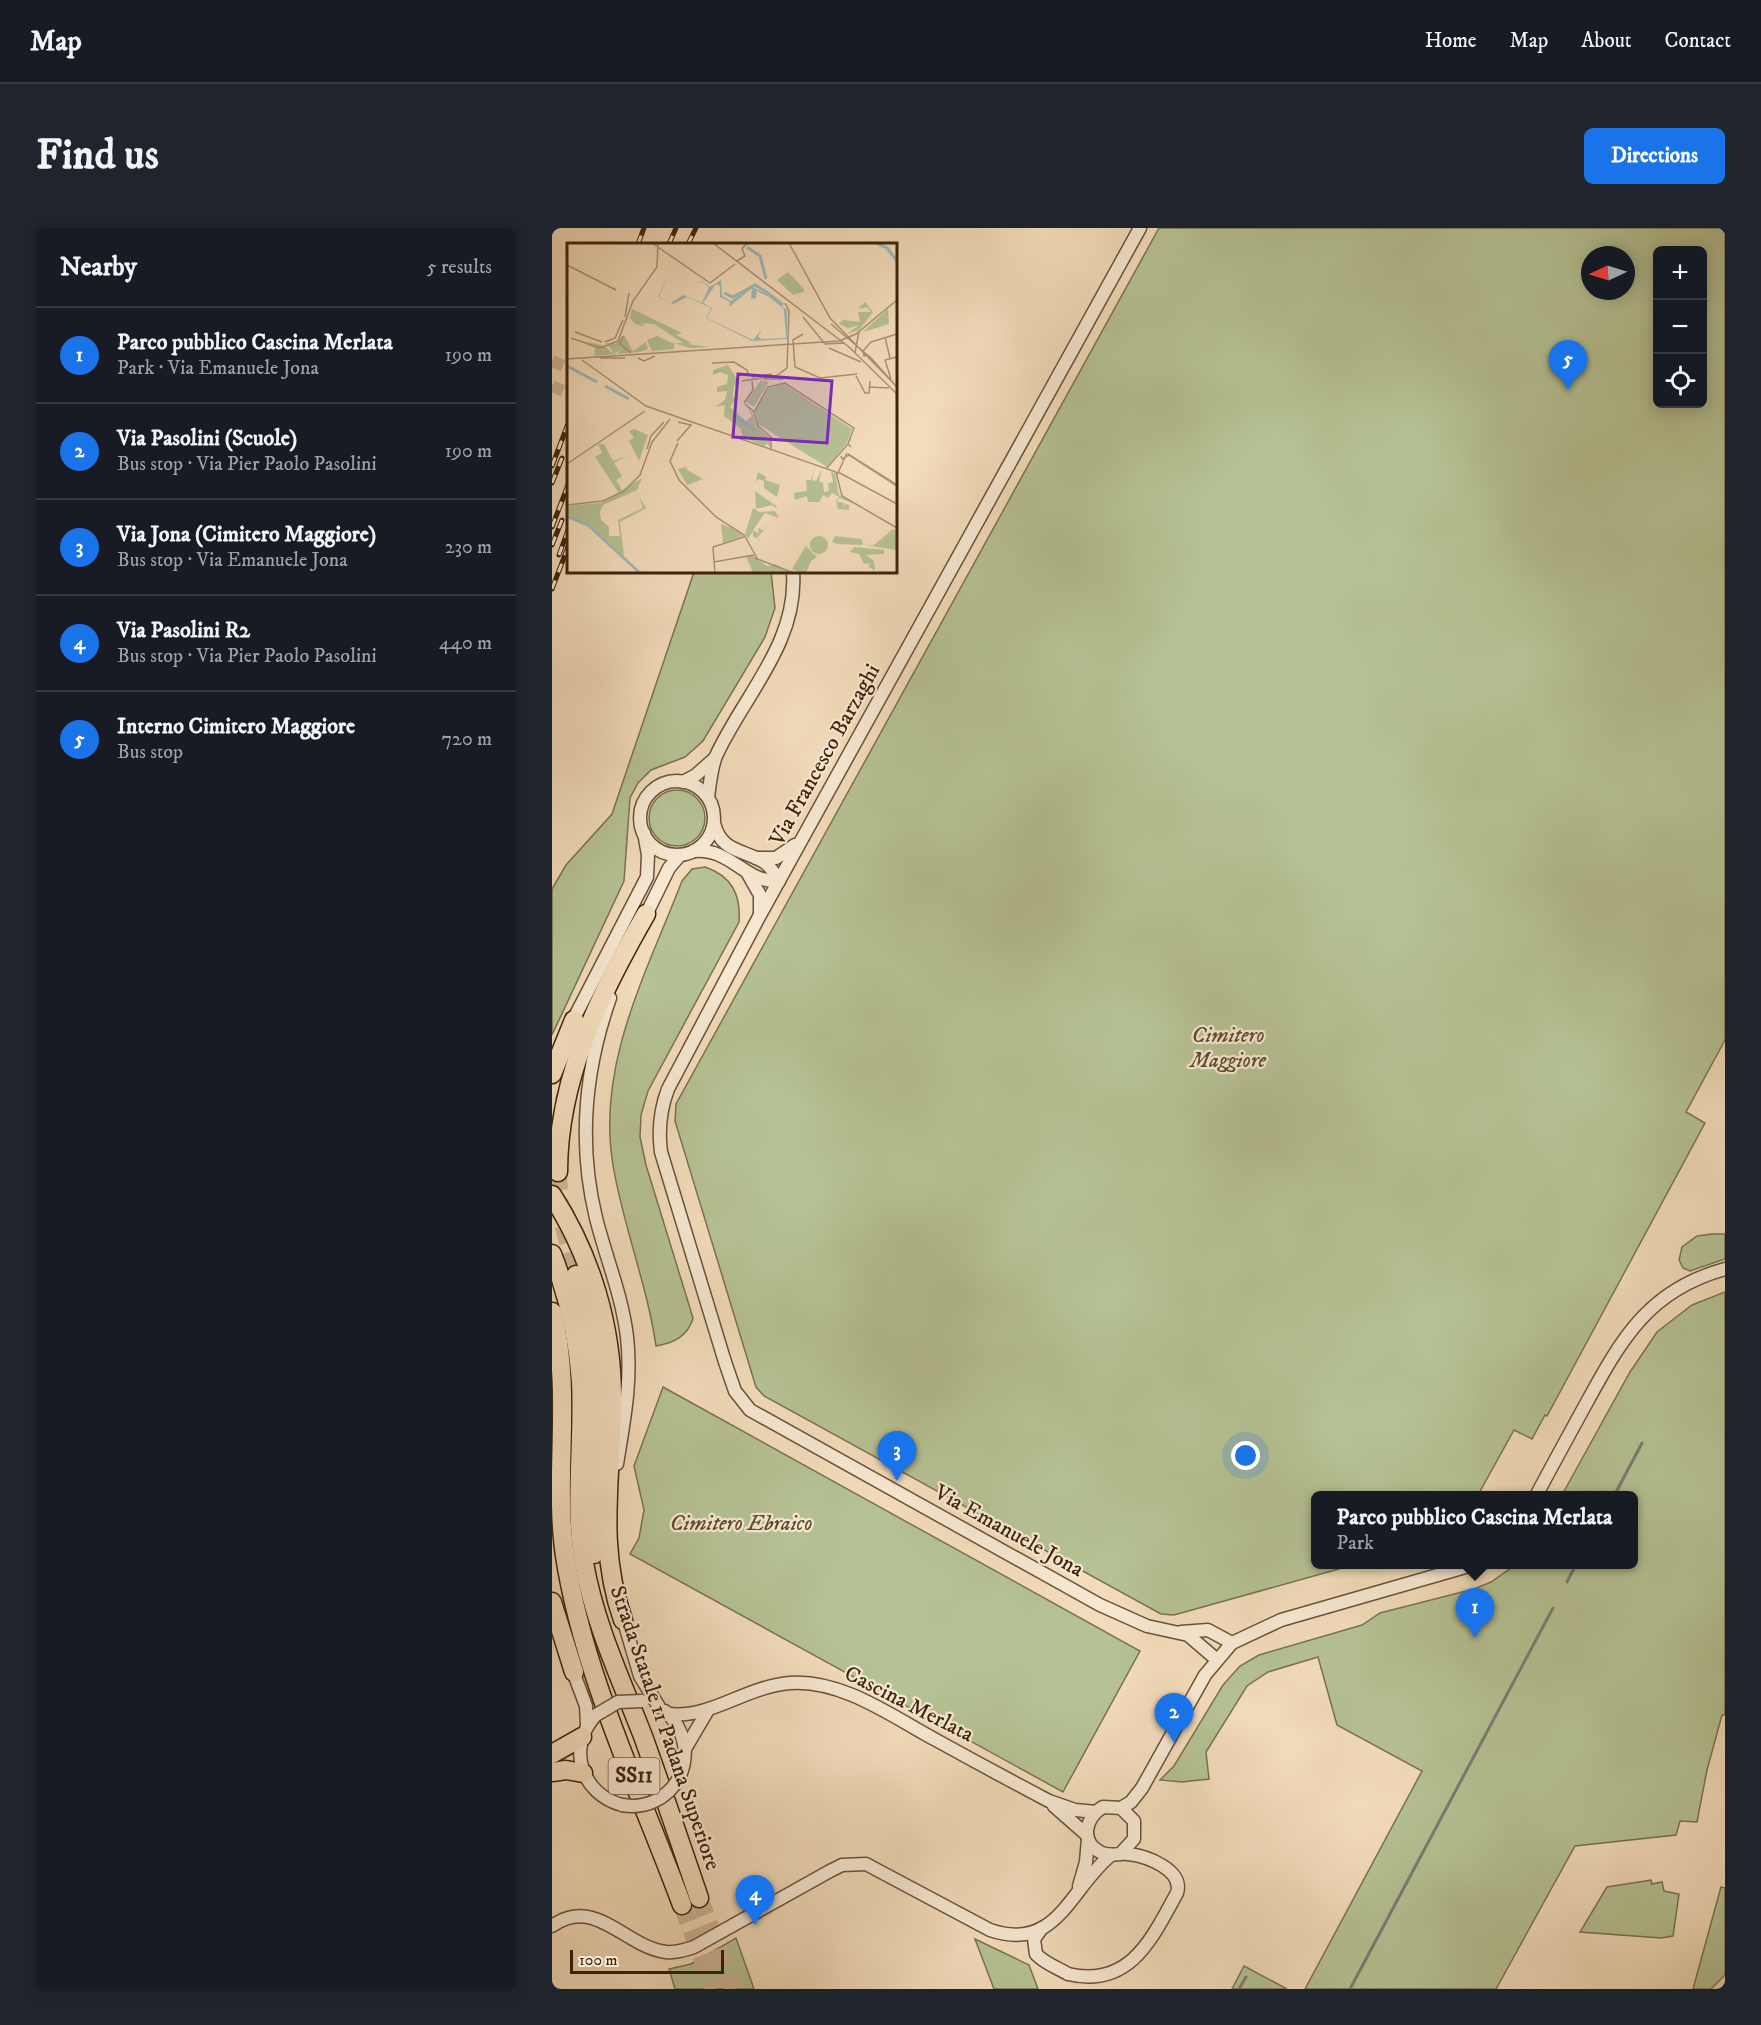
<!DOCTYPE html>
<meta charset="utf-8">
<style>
body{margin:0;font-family:"IM FELL DW Pica",serif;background:#20242c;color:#f1f3f6}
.controls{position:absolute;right:18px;top:18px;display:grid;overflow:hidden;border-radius:9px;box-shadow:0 3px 15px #0003}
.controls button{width:54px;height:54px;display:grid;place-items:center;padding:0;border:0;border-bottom:2px solid #363941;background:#171b24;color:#f1f3f6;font:30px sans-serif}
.compass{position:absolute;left:1029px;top:18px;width:54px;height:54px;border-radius:50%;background:#171b24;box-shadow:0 3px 15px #0003;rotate:266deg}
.scale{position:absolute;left:18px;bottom:15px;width:154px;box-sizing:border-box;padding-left:6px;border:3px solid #3e230b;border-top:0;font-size:16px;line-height:21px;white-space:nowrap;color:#3e230b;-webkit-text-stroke:4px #f7e8d3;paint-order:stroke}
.you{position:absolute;left:694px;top:1228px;width:21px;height:21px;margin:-15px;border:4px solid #fff;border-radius:50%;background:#1a73e8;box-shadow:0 0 0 9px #1a73e833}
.badge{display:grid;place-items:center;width:39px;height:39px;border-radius:50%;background:#1a73e8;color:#fff;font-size:20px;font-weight:700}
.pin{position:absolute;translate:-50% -50px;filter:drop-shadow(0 2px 3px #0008)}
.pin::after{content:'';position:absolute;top:32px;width:21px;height:18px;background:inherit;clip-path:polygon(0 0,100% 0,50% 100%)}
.popup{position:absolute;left:759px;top:1263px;width:327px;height:78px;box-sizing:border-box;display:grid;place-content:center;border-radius:9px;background:#171b24;filter:drop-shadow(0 2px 4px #0005);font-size:20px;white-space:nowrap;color:#9ea1a6}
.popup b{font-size:22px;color:#f1f3f6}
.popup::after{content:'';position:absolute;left:50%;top:100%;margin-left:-12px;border:12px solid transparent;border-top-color:#171b24}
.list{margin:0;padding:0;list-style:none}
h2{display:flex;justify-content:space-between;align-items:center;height:78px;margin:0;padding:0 24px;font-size:26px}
h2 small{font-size:20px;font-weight:400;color:#9ea1a6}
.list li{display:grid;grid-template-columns:39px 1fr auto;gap:18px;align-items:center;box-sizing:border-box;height:96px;padding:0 24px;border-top:2px solid #363941}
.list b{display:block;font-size:22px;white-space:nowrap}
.list p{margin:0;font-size:20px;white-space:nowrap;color:#9ea1a6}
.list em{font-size:20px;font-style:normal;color:#9ea1a6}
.icon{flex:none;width:33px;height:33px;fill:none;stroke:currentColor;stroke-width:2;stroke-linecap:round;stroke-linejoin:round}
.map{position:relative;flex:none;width:1173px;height:1761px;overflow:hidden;border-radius:9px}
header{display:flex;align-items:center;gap:36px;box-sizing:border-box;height:84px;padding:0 30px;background:#171b24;border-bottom:2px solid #363941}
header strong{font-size:28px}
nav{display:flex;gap:33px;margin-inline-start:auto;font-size:21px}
.intro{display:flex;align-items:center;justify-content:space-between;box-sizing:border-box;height:144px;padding:0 36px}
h1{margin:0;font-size:42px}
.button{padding:15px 27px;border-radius:9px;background:#1a73e8;color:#fff;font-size:21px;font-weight:700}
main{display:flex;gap:36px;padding:0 36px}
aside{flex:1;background:#171b24;border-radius:9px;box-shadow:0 3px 15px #0003}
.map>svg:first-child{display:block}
.green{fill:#b6c294;stroke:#7a7250;stroke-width:1.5;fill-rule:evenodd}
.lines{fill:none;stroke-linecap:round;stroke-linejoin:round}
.stream{stroke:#787e73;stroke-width:3}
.minor-tunnel{stroke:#cfb798;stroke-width:12;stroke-dasharray:12 6;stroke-linecap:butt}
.highway-tunnel{stroke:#cfb798;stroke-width:18;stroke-dasharray:18 9;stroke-linecap:butt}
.minor-casing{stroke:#6b5137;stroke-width:15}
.highway-casing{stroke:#3e230b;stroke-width:21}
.minor{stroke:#f7e8d3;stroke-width:12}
.highway{stroke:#f3dcbb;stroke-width:18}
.rail-casing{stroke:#3e230b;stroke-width:5}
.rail{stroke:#f7e8d3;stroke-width:3;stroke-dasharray:9;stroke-linecap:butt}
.minor-bridge-casing{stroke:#6b5137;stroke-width:15;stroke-linecap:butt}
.minor-bridge{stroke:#f7e8d3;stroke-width:12}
.labels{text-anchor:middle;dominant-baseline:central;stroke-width:4.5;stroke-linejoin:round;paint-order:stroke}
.shield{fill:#f7e8d3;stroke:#765e47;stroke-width:1.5}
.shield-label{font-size:21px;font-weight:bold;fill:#3e230b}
.street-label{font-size:22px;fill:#3e230b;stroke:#f7e8d3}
.park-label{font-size:22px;font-style:italic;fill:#5c4b2d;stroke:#f7e8d3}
.inset-river{fill:none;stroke:#9ebab8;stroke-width:3}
.inset-road{fill:none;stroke:#ab9275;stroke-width:1.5}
.view{fill:#7b2cbf;fill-opacity:0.15;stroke:#7b2cbf;stroke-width:3}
.inset-edge{fill:none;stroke:#3e230b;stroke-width:3}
</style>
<header>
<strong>Map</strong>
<nav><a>Home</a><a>Map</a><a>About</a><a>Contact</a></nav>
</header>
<div class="intro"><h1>Find us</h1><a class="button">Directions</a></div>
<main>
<aside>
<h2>Nearby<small>5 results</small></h2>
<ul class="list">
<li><span class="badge">1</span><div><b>Parco pubblico Cascina Merlata</b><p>Park · Via Emanuele Jona</p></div><em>190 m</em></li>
<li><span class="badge">2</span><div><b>Via Pasolini (Scuole)</b><p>Bus stop · Via Pier Paolo Pasolini</p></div><em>190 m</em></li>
<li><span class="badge">3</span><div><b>Via Jona (Cimitero Maggiore)</b><p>Bus stop · Via Emanuele Jona</p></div><em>230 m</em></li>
<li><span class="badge">4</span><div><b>Via Pasolini R2</b><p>Bus stop · Via Pier Paolo Pasolini</p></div><em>440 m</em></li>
<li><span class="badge">5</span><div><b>Interno Cimitero Maggiore</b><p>Bus stop</p></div><em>720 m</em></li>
</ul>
</aside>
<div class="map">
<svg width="1173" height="1761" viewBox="0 0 1173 1761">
<rect width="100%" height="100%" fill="#f3dcbb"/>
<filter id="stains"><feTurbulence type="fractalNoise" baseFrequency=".00333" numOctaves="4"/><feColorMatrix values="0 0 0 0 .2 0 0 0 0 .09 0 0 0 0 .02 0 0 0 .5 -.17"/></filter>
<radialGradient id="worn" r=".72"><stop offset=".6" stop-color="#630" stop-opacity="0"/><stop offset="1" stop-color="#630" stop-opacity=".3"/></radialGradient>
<!-- green -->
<g class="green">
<path d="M 607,0 L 1173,0 L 1173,812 L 1134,884 L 1153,895 L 995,1188 L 993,1187 L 980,1211 L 962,1202 L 926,1267 L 764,1268 L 764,1336 L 801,1337 L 622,1387 L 609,1386 L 212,1168 L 204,1159 L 123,893 L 124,876 ZM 1106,22 L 1150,22 L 1150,176 L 1106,176 ZM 1038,27 L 1074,27 L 1074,63 L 1038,63 Z"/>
<path d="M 142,344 L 219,344 L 223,380 L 213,409 L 151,513 L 133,529 L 99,542 L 86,555 L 78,570 L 72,653 L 0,807 L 0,661 L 14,637 L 60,586 Z"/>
<circle cx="125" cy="590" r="28"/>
<path d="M 153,639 C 180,648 189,667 187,694 L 96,863 L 89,887 L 88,909 L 94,937 L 141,1090 C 136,1108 122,1115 104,1118 C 95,1056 71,998 61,937 C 44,837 95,744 130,653 L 140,641 Z"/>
<path d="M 1160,1006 L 1173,1006 L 1173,1031 L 1138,1043 L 1131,1040 L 1127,1032 L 1130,1019 L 1145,1008 Z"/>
<path d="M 1173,1064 L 1173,1487 L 1170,1487 L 1155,1542 L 1145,1594 L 1128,1593 L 1124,1607 L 1023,1618 L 944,1761 L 753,1761 L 870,1543 L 785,1497 L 766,1429 L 716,1444 L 695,1458 L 654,1524 L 657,1551 L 630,1554 L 608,1552 L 622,1538 L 671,1457 L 688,1438 L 707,1427 L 810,1397 L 828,1385 L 922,1361 L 939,1354 L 963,1337 L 1082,1336 L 1082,1268 L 1010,1267 L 1078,1144 L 1105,1104 L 1140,1077 Z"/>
<path d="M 111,1159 L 588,1423 L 511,1564 L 78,1326 L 87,1310 L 92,1282 L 82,1238 Z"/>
<path d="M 1099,1652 L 1100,1656 L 1110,1654 L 1112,1663 L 1127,1666 L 1121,1708 L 1109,1710 L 1028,1704 L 1055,1659 Z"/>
<path d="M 1169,1659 L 1173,1660 L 1173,1747 L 1159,1761 L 1141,1761 Z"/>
<path d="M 184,1710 L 202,1761 L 123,1761 L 117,1741 L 139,1736 Z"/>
<path d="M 423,1711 L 477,1737 L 486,1761 L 442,1761 Z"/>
<path d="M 692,1738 L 735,1761 L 680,1761 Z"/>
</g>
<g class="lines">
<!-- stream -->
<g class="stream">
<path d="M 1062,1268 L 1090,1215"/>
<path d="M 1015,1354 L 1024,1336"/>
<path d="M 687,1761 L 694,1749"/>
<path d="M 798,1761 L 1001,1380"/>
</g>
<!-- minor-tunnel -->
<g class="minor-tunnel">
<path d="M 0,133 L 16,140"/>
<path d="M 0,158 L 16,165"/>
</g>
<!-- highway-tunnel -->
<g class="highway-tunnel">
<path d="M 6,944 L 8,983 L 24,1047"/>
<path d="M 147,1670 L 182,1761"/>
<path d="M 130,1677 L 162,1761"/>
</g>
<!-- minor casing -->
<g class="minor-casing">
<g id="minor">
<path d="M 588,0 L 208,687 L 116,861 C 108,882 106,901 109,924 L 173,1134 L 183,1163 L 198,1182 L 548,1377 L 595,1398 L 636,1407 L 664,1431"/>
<circle cx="125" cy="590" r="37"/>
<path d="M 131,554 L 144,547 L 162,531"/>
<path d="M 156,569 C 158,556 159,541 164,528 C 192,467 246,415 241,344"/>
<path d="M 162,595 C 169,624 190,621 212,634 C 218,638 223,646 227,653"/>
<path d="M 142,623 C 180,620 192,655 227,653"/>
<path d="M 204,630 L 224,630 L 243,617"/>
<path d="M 195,644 L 208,667 L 208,685"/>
<path d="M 91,693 L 117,640 L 128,627"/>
<path d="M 58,770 C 33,841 26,916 44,990 C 54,1030 70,1067 75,1109 C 80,1152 72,1193 65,1236"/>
<path d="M 18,798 L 95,649 L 96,627 L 92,605"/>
<path d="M 984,1268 C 1001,1236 1018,1205 1035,1174 C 1070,1110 1097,1062 1173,1041"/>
<path d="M 70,1387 L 88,1448 L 107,1479"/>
<path d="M 629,1404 L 656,1402 L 680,1415"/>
<path d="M 19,1438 L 34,1478 L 35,1497"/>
<path d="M 113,1483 C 133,1501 138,1526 127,1550"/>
<path d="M 116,1486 C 159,1491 192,1459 238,1455 C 290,1451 341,1489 384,1512 C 422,1533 459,1553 497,1573 L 523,1582 L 544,1584"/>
<path d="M 44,1487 C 14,1519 29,1566 70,1577"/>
<path d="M 133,1521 L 156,1482"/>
<path d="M 502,1578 L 535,1607"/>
<path d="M 569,1580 L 579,1574 L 590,1560 L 653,1447 L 680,1415 L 729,1392 L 924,1336"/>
<path d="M 527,1658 L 534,1634 L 536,1611"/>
<path d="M 0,1698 C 43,1667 73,1719 114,1724 C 124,1725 133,1722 142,1719 L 278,1643 L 290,1637 L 314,1636 L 438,1702 C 505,1725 518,1660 559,1627"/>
<path d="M 490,1700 L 482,1711 L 484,1726 C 492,1735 506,1740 516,1746 C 579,1761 601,1708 625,1665 C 632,1642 595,1628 576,1626 C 566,1625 557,1629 548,1624 C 527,1613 534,1589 551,1579 L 569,1580 L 582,1593 L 582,1611 L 569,1625"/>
</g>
</g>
<!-- highway casing -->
<g class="highway-casing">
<g id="highway">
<path d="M 0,846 L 22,792"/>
<path d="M 6,944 C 6,850 48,766 94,686"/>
<path d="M 0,967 C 39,1028 60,1098 60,1170 C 60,1249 44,1316 71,1392"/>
<path d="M 0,1026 C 16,1067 26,1109 29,1154 C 32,1214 22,1275 32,1335 C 43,1398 70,1453 92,1511 C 111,1564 129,1617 147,1670"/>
<path d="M 24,1047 L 36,1092 L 44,1154 L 42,1326"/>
<path d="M 0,1084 C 21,1165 1,1247 13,1328 C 31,1446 89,1566 130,1677"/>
<path d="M 0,1374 L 22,1444"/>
<path d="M 0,1526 L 30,1509"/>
<path d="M 0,1544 L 14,1542 L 31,1545"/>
</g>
</g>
<!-- minor -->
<use href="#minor" class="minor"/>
<!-- highway -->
<use href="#highway" class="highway"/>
<!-- rail casing -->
<g class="rail-casing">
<g id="rail">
<path d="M 86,16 L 92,0"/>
<path d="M 117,16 L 124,0"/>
<path d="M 136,16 L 144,0"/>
<path d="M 0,238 L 16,196"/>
<path d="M 0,255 L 10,230"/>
<path d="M 0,299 L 16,257"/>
<path d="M 0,317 L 10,292"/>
<path d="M 7,327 L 16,302"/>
<path d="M 0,361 L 16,319"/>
</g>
</g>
<!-- rail -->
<use href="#rail" class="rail"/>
<!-- minor-bridge casing -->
<g class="minor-bridge-casing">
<g id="minor-bridge">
<path d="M 44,1487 L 66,1474 L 90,1473"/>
<path d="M 70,1577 C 94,1581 115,1571 127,1550"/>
</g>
</g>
<!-- minor-bridge -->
<use href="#minor-bridge" class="minor-bridge"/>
</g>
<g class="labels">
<!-- shield labels -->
<rect class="shield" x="56.5" y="1530" width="51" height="36" rx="4.5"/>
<g class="shield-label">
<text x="82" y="1548">SS11</text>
</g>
<!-- street labels -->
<g class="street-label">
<text transform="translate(273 527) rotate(-61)">Via Francesco Barzaghi</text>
<text transform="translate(457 1303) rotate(29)">Via Emanuele Jona</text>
<text transform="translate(357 1476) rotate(27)">Cascina Merlata</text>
<text transform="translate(113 1500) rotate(71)">Strada Statale 11 Padana Superiore</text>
</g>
<!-- park labels -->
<g class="park-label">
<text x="676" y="807">Cimitero<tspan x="676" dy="25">Maggiore</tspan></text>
<text x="189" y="1295">Cimitero Ebraico</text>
</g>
</g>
<!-- overview -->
<g transform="translate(15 15)">
<rect width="330" height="330" fill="#f3dcbb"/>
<path d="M 221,29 L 237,46 L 237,49 L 226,52 L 210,37 ZM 298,59 L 306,69 L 292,87 L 280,91 L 292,82 L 281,85 L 272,81 L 276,77 L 293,79 L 291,69 L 304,69 L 300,64 L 291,66 ZM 65,66 L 115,90 L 109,92 L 125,100 L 120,101 L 143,104 L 123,105 L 107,100 L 107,106 L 85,108 L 80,97 L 90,93 L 105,100 L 116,100 L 87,81 L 73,80 L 78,82 L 75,83 L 67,80 L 63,75 ZM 321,66 L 322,81 L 296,89 L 298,87 ZM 57,92 L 66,108 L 79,99 L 81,106 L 73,109 L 27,113 L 28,105 L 20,102 L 29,103 L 17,98 L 38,103 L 44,109 L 50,111 L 54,107 L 53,102 L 53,108 L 47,110 L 39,100 L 48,101 ZM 161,122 L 173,141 L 167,143 L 166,155 L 172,154 L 163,164 L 179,178 L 185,173 L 180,164 L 186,171 L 190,184 L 204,196 L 202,204 L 200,200 L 197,204 L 175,193 L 174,186 L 157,173 L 158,162 L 148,164 L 158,157 L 160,148 L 150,149 L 150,144 L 160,141 L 161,132 L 154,129 L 146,132 L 146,127 ZM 194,137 L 202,139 L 187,164 L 179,159 ZM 217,141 L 285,186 L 280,200 L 260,224 L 191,181 L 188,166 L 202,145 ZM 67,186 L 81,192 L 72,218 L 62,198 L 67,194 L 62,188 ZM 31,201 L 37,201 L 46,218 L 59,213 L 47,220 L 55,233 L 49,237 L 55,247 L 51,249 L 28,214 L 35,210 ZM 248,223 L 245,237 L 249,238 L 255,226 L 252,238 L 256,240 L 257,249 L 262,248 L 261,240 L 266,239 L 264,229 L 268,230 L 272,252 L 288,261 L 272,255 L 270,259 L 278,260 L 276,265 L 279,261 L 282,262 L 282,267 L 271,266 L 269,258 L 272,254 L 265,250 L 261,255 L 256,252 L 252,259 L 241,259 L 240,253 L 228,257 L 227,250 L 240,248 L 239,237 L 244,237 ZM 119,224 L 120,227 L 136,236 L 120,242 L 111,226 ZM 191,229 L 199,234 L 198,237 L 213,242 L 210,254 L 197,245 L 197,238 L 191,236 L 189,239 ZM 75,235 L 70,247 L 36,262 L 33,269 L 34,277 L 42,284 L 42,293 L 53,293 L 51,277 L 76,265 L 72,254 L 79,265 L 53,279 L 57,313 L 22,281 L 0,271 L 0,263 L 34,260 ZM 188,248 L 209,263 L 210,266 L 205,262 L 189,266 ZM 186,265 L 192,269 L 208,268 L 212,275 L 198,270 L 186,287 L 192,291 L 191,285 L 196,287 L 202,281 L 190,295 L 195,299 L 186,293 L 186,288 L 181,296 L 178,291 ZM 154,281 L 165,285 L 176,293 L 156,300 ZM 326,286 L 330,287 L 329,307 L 299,302 L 307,302 ZM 268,293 L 295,296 L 296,302 L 270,301 L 265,299 ZM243 302a9 9 0 1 1 18 0a9 9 0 1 1-18 0ZM 239,303 L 250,314 L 244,318 L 239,330 L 232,330 L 225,326 ZM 287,304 L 317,307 L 317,311 L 299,312 L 307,318 L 308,328 L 301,323 L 303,320 L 297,321 L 292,311 L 283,309 ZM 186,312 L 200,323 L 208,321 L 225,330 L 186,330 L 179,313 Z" fill="#b6c294"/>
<path d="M 101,33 L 92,54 L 104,60 L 116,52 L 135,60 L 142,44 L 135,39 L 128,40 L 127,36 L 128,40 L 135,38 L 143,44 L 154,37 L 155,53 L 164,58 L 185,44 L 198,50 L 220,67 L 220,96 L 185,98 L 139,75 L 144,65 L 120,54 L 106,61 L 91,54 ZM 149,41 L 153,43 L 153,54 L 163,59 L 162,64 L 185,45 L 184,56 L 189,55 L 190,48 L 202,54 L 217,66 L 219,95 L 195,96 L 191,94 L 195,86 L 186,97 L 140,75 L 145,65 L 136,60 Z" fill="#9ebab8" fill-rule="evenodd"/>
<path class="inset-river" d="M 309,0 L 320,5 L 330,18M 180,4 L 193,13 L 199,36M 198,48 L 216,62M 157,50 L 166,54 L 188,42 L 198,48M 0,123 L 30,139M 38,143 L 62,156M 167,173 L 187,186M 0,273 L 21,282 L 73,330"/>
<path class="inset-road" d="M 85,0 L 143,40M 146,0 L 282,104 L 330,151M 222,0 L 263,75 L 330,144M 170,18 L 178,13 L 175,6 L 180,0M 0,22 L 49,47M 143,40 L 168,21M 58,74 L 62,50M 236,74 L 258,101 L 277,100M 264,81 L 304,115 L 330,144M 8,89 L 35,99M 236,91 L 226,97 L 228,124 L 253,135 L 290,131M 56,93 L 53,101 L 64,110M 318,94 L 323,115M 4,95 L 33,105 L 51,98 L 66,58 L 90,24 L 91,0M 38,99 L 48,95 L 56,77M 304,99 L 330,91M 262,105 L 294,119M 288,110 L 292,88M 300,112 L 297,113 L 296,108 L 304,99M 33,115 L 58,115M 71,115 L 77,118 L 88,113M 0,116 L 272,98 L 289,91 L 330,57M 15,117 L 79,163 L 269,229 L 275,253 L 330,285M 145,120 L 167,119 L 180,127 L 182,133M 289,133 L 298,150 L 302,150 L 303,138M 185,134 L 205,131M 197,136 L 216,136M 324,136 L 318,117 L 330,114M 175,138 L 209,133 L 220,125 L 222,68 L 218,60M 302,144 L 322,145M 177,160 L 186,147 L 185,138M 178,161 L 187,169 L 191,183 L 204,194 L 204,206M 187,169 L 201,144 L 218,140 L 287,185 L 281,201M 110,198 L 124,182 L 111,179M 111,200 L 103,218 L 112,237 L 149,274 L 177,292 L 190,315M 80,206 L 84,193 L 97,179M 281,211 L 330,242M 274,213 L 275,216 L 282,212 L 330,243M 0,221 L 78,168M 259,226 L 281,201 L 284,204M 271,229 L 330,261M 270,232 L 280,210M 0,262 L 36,258 L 57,248 L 73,232 L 85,199 L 103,176M 188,315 L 227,330M 147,319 L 187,312M 148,330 L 146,304 L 177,294"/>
<path class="view" d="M 171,131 L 265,138 L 260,200 L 166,194 Z"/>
<rect width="330" height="330" class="inset-edge"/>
</g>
<rect width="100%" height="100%" filter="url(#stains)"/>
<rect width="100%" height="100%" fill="url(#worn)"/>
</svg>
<div class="controls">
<button>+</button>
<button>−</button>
<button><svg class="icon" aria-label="locate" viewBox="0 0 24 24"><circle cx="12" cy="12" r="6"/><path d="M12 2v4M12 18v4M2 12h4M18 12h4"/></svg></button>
</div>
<svg class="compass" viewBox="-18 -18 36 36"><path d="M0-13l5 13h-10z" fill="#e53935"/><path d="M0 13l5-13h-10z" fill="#9ea1a6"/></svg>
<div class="scale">100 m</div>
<div class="you"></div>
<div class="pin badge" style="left:923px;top:1410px">1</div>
<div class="popup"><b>Parco pubblico Cascina Merlata</b>Park</div>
<div class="pin badge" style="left:622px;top:1515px">2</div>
<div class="pin badge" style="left:345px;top:1253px">3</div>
<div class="pin badge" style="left:203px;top:1697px">4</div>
<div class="pin badge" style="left:1016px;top:162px">5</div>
</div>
</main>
